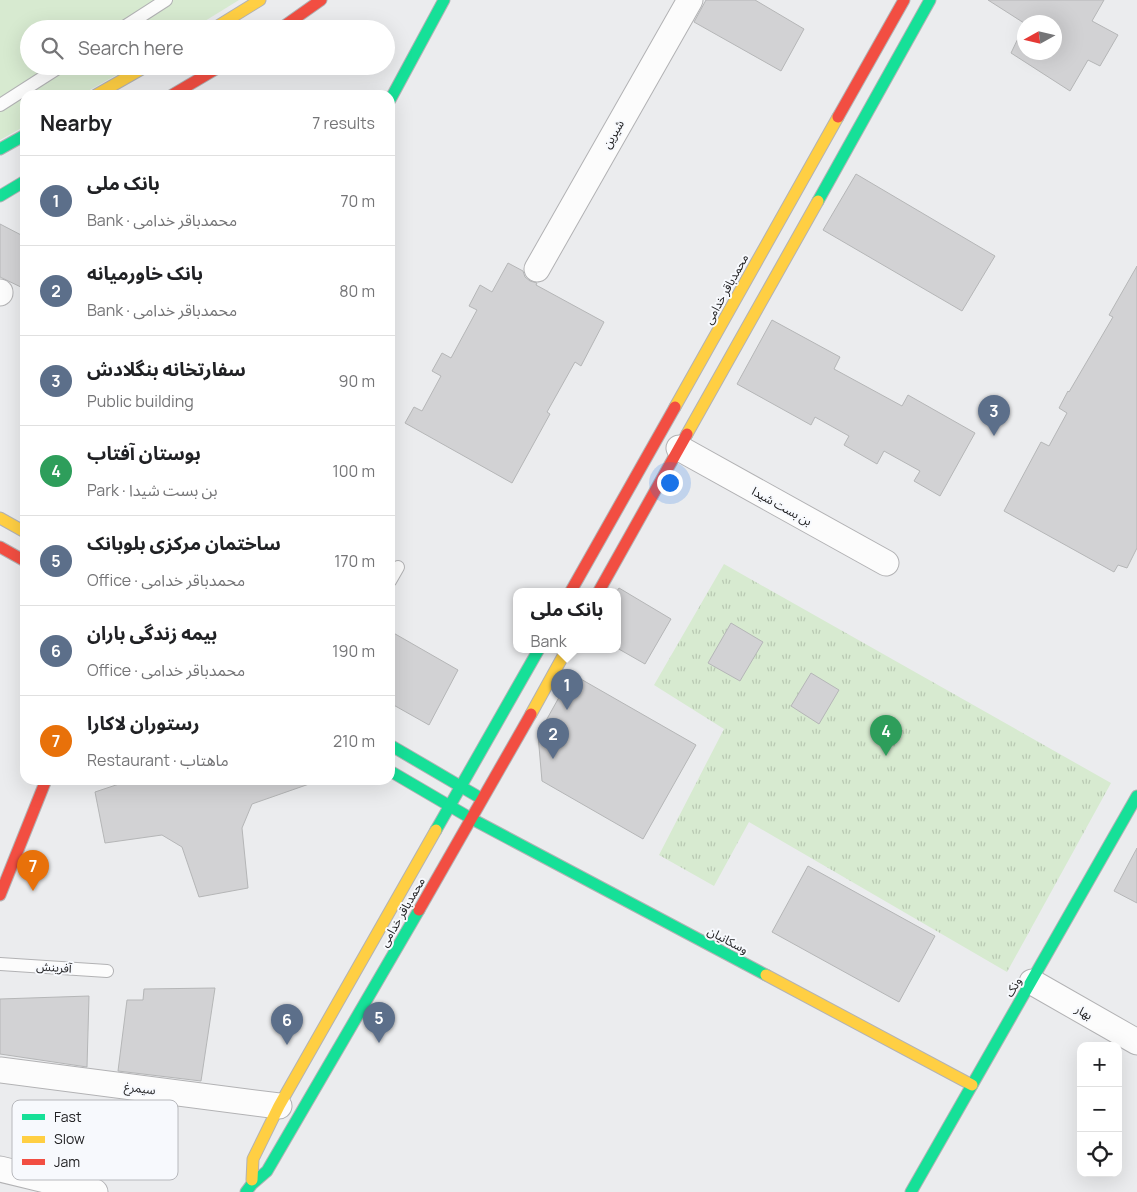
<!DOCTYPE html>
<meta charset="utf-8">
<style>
body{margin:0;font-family:Manrope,"Noto Sans Arabic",sans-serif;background:#f2f2f2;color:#202124}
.controls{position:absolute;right:15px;bottom:15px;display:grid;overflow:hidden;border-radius:10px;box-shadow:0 5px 20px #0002}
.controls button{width:45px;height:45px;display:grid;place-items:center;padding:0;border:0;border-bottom:1px solid #e0e0e0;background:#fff;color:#202124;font:25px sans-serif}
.compass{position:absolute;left:1017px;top:15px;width:45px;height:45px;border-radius:50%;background:#fff;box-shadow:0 5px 20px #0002;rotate:262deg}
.you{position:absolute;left:669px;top:482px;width:18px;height:18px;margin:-12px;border:4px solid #fff;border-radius:50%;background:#1a73e8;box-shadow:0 0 0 8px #1a73e833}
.badge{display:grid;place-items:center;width:32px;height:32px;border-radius:50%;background:#68696b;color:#fff;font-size:16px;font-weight:700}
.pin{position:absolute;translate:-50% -41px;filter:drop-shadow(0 1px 2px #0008)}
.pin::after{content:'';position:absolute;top:26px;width:18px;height:15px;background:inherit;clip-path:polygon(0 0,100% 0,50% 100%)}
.popup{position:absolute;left:513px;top:588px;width:108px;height:65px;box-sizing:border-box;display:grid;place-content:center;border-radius:10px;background:#fff;filter:drop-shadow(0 1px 4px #0005);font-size:16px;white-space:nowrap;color:#757577}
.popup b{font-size:19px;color:#202124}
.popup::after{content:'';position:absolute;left:50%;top:100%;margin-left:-10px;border:10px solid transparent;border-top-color:#fff}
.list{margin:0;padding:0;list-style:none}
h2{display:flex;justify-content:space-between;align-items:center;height:65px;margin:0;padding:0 20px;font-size:21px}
h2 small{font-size:16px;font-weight:400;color:#757577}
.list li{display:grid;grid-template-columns:32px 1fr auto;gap:15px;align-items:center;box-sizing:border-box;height:90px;padding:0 20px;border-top:1px solid #e0e0e0}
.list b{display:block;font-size:19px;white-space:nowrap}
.list p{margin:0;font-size:16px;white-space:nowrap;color:#757577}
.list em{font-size:16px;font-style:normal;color:#757577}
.icon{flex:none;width:28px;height:28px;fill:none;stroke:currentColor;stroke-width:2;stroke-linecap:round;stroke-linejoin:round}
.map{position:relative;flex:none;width:1137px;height:1192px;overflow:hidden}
.search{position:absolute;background:#fff;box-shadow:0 5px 20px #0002;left:20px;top:20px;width:375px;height:55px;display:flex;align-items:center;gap:12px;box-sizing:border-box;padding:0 18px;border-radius:28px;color:#757577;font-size:19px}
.panel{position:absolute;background:#fff;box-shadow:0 5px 20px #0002;left:20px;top:90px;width:375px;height:695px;border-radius:15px}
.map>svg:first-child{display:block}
.grass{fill:#d7ead0}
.park{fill:url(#park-tufts)}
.building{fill:#d2d2d4;stroke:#b5b6b7}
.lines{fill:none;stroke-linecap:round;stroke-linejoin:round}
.lane-casing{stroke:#b2b2b4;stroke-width:14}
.street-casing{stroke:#b2b2b4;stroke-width:27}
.fast-casing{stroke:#b2b2b4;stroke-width:13}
.slow-casing{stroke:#b2b2b4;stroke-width:13}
.jam-casing{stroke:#b2b2b4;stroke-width:13}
.lane{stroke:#fcfcfc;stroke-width:12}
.street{stroke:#fcfcfc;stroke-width:25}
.fast{stroke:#16e098;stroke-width:11}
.slow{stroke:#ffcf43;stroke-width:11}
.jam{stroke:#f24e42;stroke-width:11}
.labels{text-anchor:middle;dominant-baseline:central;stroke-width:4;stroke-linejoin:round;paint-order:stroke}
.street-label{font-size:12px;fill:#222224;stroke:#f7f9fd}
.key{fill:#f7f9fd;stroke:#b7b8bc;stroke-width:1}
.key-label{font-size:14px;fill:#222224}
</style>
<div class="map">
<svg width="1137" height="1192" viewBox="0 0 1137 1192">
<defs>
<pattern id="park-tufts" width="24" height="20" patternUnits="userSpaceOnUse" patternTransform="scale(1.25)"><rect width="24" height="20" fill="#d7ead0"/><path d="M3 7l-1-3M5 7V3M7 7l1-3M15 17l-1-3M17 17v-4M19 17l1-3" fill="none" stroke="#b8c8b2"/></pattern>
</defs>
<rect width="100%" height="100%" fill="#ebecee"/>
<!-- grass -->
<path class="grass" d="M 0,0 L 239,0 L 192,29 L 29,29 L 29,66 L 132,66 L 81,95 L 25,95 L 25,126 L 0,140 Z"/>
<!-- park -->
<path class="park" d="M 724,564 L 1111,783 L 1007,972 L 749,822 L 714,886 L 659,855 L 724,729 L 654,685 Z"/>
<!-- building -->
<g class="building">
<path d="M 706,0 L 755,0 L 804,29 L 781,71 L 694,22 Z"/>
<path d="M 988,0 L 1104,0 L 1092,21 L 1118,35 L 1100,66 L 1088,60 L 1070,91 L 1011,53 L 1024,26 L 1024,52 L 1054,52 L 1054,22 L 1024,23 Z"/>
<path d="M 856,174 L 995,256 L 962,311 L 823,230 Z"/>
<path d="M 0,224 L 25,237 L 25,289 L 0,277 Z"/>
<path d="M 508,263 L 523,271 L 525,277 L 530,281 L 537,283 L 536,285 L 604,322 L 581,366 L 575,362 L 547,412 L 550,414 L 512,483 L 405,423 L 414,407 L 422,411 L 441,376 L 432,371 L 442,353 L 451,358 L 477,310 L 469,306 L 480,285 L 492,292 Z"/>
<path d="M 1137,266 L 1137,548 L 1127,568 L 1118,565 L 1114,572 L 1004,511 L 1041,442 L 1049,446 L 1067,413 L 1059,408 L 1068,391 L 1069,392 L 1113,317 L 1109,315 Z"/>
<path d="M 772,320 L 840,357 L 834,369 L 902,406 L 908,395 L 975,433 L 940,496 L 914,481 L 920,471 L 884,451 L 877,464 L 844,445 L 849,436 L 815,417 L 811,425 L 737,384 Z"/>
<path d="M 619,588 L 671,619 L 645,664 L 617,648 L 617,591 Z"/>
<path d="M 731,623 L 763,642 L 740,681 L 708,663 Z"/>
<path d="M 390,631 L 458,670 L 429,725 L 390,703 Z"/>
<path d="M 811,673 L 839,690 L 819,724 L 791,706 Z"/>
<path d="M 572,674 L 696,745 L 643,839 L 542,781 L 538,735 Z"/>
<path d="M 131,780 L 311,780 L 312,783 L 252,804 L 242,828 L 248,888 L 199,897 L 182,847 L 162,835 L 105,843 L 95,792 Z"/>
<path d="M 1137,848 L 1137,903 L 1114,891 Z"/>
<path d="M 808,866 L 935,936 L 899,1002 L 772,932 Z"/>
<path d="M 215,988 L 201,1081 L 118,1071 L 127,1000 L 143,1000 L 144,989 Z"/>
<path d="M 89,996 L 87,1067 L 0,1054 L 0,999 Z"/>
</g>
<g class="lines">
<!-- lane casing -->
<g class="lane-casing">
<g id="lane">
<path d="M 121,29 L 166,0"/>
<path d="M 0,105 L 61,66"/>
<path d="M 390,581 L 398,567"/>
<path d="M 0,964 L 107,971"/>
</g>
</g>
<!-- street casing -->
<g class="street-casing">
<g id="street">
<path d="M 537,269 L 690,0"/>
<path d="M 0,293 L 0,292"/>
<path d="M 679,448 L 886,563"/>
<path d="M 1032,982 L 1137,1042"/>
<path d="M 0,1070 L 279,1106"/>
<path d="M 0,1169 L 95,1192"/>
</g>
</g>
<!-- fast casing -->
<g class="fast-casing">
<g id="fast">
<path d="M 390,100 L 444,0"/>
<path d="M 0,149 L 25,135"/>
<path d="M 0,196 L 25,181"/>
<path d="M 818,201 L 930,0"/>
<path d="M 390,745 L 477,796"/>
<path d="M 390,771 L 472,819 L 766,975"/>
<path d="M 436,830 L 539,649"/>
<path d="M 246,1192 L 252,1184 L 267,1171 L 419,910"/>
<path d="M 911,1192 L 1137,796"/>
</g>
</g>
<!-- slow casing -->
<g class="slow-casing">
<g id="slow">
<path d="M 213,29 L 260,0"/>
<path d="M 96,95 L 147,66"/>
<path d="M 675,407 L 838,117"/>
<path d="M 687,434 L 818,201"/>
<path d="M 0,518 L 25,532"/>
<path d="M 531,714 L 567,649"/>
<path d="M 766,975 L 972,1085"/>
<path d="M 252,1180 L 253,1159 L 279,1106 L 436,830"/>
</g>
</g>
<!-- jam casing -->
<g class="jam-casing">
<g id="jam">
<path d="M 280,29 L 321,0"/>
<path d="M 172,95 L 221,66"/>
<path d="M 838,117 L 904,0"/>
<path d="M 0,547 L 25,561"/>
<path d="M 571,591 L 675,407"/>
<path d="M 599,591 L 687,434"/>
<path d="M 0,895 L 46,780"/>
<path d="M 419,910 L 531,714"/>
</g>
</g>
<!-- lane -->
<use href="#lane" class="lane"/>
<!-- street -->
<use href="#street" class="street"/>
<!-- fast -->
<use href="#fast" class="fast"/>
<!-- slow -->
<use href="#slow" class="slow"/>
<!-- jam -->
<use href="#jam" class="jam"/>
</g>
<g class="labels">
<!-- street labels -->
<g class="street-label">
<text transform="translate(613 134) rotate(-60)">شیرین</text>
<text transform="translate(726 289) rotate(-61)">محمدباقر خدامی</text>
<text transform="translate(782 506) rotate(29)">بن بست شیدا</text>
<text transform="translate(402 912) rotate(-60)">محمدباقر خدامی</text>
<text transform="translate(728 940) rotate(28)">وسکانیان</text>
<text transform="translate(54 967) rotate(4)">آفرینش</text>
<text transform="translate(1013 987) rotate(-60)">ونک</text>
<text transform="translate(1084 1012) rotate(30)">بهار</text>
<text transform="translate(140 1088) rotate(7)">سیمرغ</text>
</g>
</g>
<!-- legend -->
<rect x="12" y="1100" width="166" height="80" rx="8" class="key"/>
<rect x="22" y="1114" width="23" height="6" fill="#16e098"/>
<rect x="22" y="1136" width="23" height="7" fill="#ffcf43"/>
<rect x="22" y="1159" width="23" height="6" fill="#f24e42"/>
<g class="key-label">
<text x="54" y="1122">Fast</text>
<text x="54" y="1144">Slow</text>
<text x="54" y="1167">Jam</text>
</g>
</svg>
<div class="controls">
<button>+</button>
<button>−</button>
<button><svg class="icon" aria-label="locate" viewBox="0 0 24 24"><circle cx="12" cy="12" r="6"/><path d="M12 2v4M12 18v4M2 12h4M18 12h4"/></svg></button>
</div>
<svg class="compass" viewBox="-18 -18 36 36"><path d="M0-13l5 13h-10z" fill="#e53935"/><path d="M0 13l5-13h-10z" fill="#757577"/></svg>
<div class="you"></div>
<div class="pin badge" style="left:567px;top:710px;background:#5c6f8a">1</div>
<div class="popup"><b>بانک ملی</b>Bank</div>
<div class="pin badge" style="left:553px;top:759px;background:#5c6f8a">2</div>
<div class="pin badge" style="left:994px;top:436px;background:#5c6f8a">3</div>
<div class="pin badge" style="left:886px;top:756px;background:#2e9e5b">4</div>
<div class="pin badge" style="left:379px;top:1043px;background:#5c6f8a">5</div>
<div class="pin badge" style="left:287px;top:1045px;background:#5c6f8a">6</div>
<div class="pin badge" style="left:33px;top:891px;background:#e8710a">7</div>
<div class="search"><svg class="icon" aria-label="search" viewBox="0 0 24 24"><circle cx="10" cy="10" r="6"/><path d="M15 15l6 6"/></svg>Search here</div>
<section class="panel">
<h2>Nearby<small>7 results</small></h2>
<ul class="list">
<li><span class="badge" style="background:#5c6f8a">1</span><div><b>بانک ملی</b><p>Bank · محمدباقر خدامی</p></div><em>70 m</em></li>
<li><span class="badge" style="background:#5c6f8a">2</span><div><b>بانک خاورمیانه</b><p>Bank · محمدباقر خدامی</p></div><em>80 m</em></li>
<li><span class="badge" style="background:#5c6f8a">3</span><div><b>سفارتخانه بنگلادش</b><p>Public building</p></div><em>90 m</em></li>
<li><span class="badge" style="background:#2e9e5b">4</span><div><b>بوستان آفتاب</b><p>Park · بن بست شیدا</p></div><em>100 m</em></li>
<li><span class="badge" style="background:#5c6f8a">5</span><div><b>ساختمان مرکزی بلوبانک</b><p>Office · محمدباقر خدامی</p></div><em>170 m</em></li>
<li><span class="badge" style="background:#5c6f8a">6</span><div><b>بیمه زندگی باران</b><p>Office · محمدباقر خدامی</p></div><em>190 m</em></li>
<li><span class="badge" style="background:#e8710a">7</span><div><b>رستوران لاکارا</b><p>Restaurant · ماهتاب</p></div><em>210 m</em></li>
</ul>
</section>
</div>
